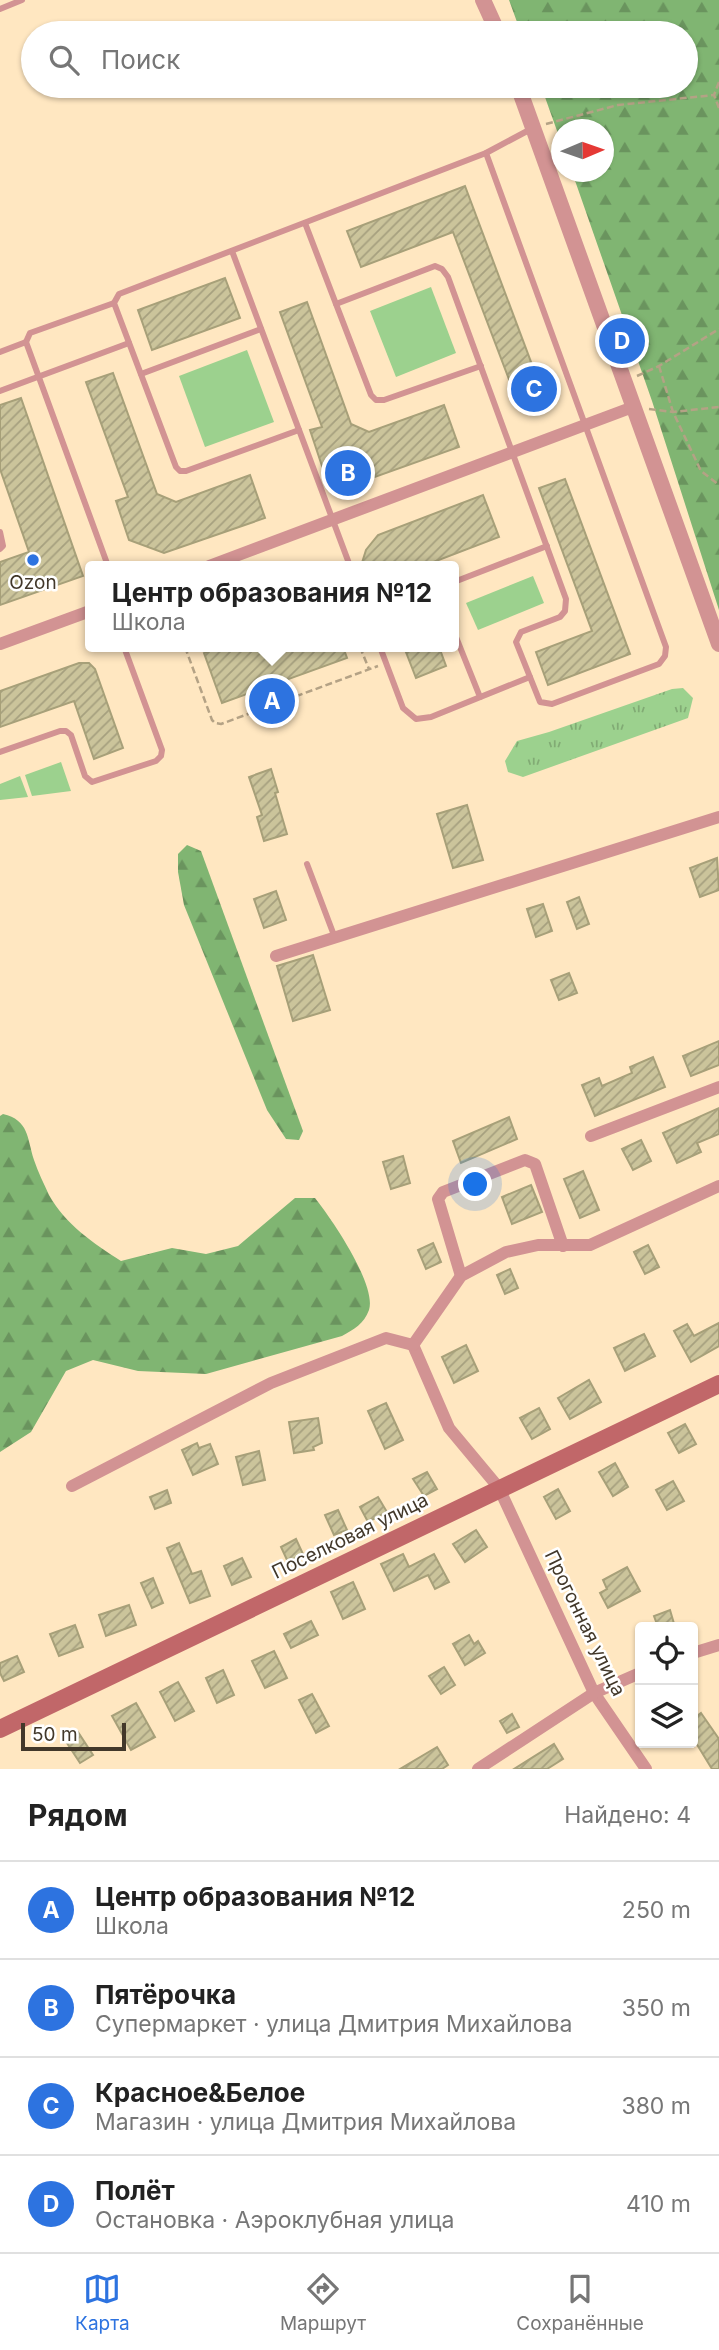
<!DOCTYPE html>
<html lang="ru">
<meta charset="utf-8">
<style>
body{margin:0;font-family:Inter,sans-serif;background:#f6f6f6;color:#222}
.controls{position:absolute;right:21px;bottom:21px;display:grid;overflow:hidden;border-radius:7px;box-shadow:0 2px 5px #0004}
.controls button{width:63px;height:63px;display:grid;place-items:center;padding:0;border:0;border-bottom:2px solid #e0e0e0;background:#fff;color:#222;font:35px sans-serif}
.compass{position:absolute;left:551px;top:119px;width:63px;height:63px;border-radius:50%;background:#fff;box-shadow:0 2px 5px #0004;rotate:88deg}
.scale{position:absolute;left:21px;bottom:18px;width:105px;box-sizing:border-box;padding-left:7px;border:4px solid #42382a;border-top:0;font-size:19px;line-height:24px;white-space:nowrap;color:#42382a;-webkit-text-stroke:5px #fff;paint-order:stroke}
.you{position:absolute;left:476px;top:1185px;width:24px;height:24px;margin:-18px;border:5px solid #fff;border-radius:50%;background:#1a73e8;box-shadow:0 0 0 10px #1a73e833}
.badge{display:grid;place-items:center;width:46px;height:46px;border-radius:50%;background:#2d73e0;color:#fff;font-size:23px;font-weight:700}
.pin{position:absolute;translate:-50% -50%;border:4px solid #fff;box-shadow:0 2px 7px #0006}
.popup{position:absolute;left:85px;top:561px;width:374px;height:91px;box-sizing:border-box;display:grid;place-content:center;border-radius:7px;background:#fff;filter:drop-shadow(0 2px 5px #0005);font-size:23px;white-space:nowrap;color:#767676}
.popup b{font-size:26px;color:#222}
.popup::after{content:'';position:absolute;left:50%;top:100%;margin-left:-14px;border:14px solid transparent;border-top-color:#fff}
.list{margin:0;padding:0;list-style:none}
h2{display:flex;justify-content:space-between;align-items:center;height:91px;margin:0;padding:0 28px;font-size:30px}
h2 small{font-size:23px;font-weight:400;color:#767676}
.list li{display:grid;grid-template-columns:46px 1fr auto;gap:21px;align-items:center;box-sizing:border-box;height:98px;padding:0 28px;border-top:2px solid #e0e0e0}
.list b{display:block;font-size:26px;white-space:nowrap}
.list p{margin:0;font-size:23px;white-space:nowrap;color:#767676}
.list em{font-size:23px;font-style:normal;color:#767676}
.icon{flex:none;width:38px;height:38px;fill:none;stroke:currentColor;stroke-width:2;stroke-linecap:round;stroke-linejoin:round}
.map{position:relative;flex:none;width:719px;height:1769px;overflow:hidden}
.search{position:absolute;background:#fff;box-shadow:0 2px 5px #0004;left:21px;right:21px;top:21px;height:77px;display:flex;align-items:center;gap:18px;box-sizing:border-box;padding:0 24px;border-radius:38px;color:#767676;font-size:26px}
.sheet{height:483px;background:#fff}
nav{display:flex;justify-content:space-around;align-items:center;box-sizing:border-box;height:98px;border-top:2px solid #e0e0e0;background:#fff;font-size:19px;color:#767676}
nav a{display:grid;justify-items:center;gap:4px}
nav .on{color:#2d73e0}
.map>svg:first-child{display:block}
.grass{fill:url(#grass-tufts)}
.forest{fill:url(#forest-firs)}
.park{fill:#9cd18e}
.building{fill:url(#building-hatch);stroke:#a7a079;stroke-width:2}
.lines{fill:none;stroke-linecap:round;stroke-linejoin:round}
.path{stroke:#b4a285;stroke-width:2.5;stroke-dasharray:7 3.5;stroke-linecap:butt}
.service{stroke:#d29393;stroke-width:6}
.minor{stroke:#d29393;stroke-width:12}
.tertiary{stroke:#d29393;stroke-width:16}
.secondary{stroke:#c16769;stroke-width:18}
.poi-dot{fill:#2d73e0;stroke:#fff;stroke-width:2.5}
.labels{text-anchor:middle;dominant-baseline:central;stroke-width:5;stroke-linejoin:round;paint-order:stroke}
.poi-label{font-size:19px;fill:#42382a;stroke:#fff}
.street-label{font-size:19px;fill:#42382a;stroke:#fff}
</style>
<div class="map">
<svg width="719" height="1769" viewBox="0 0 719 1769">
<defs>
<pattern id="grass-tufts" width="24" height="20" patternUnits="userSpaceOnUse" patternTransform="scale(1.75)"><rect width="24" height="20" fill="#9cd18e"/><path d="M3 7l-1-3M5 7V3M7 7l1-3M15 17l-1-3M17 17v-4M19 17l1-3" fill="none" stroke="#81ab74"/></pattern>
<pattern id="forest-firs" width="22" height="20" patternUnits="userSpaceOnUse" patternTransform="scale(1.75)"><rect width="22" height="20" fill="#80b572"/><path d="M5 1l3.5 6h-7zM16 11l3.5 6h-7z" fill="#6a945e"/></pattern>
<pattern id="building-hatch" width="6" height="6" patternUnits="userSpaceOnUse" patternTransform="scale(1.75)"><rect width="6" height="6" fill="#cbc49b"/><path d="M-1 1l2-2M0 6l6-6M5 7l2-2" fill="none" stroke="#a6a07f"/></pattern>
</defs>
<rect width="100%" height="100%" fill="#ffe7c1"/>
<!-- grass -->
<path class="grass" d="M 683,688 L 693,698 L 688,718 L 523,777 L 508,772 L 505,761 L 517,741 L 549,732 L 672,689 Z"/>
<!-- forest -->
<g class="forest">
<path d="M 509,0 L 719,0 L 719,610 L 652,401 L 572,172 L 604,172 L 604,130 L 562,130 L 561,142 L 541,86 L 686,86 L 686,33 L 521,33 Z"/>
<path d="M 187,845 L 201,851 L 303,1131 L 299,1140 L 286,1139 L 267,1110 L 184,905 L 178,872 L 178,854 Z"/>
<path d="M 3,1114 C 29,1120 27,1138 34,1160 C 38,1172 44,1184 49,1195 C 66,1225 93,1243 121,1261 L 172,1248 L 206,1254 L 238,1246 L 295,1198 L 315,1198 C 331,1218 377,1285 369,1310 C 364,1324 354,1329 342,1336 L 206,1374 L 138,1371 L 93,1360 L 66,1371 L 31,1432 L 0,1452 L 0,1116 Z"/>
</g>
<!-- park -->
<g class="park">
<path d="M 431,287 L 456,353 L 396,377 L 370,311 Z"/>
<path d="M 247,350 L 274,422 L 205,447 L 179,376 Z"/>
<path d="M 533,576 L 544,603 L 478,630 L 466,603 Z"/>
<path d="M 61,762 L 71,791 L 32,796 L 25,775 Z"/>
<path d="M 20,776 L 28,797 L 0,800 L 0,784 Z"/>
</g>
<!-- building -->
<g class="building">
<path d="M 465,186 L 546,402 L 521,411 L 453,232 L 361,267 L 347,231 Z"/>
<path d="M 225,278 L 240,318 L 152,350 L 138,310 Z"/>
<path d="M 307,302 L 351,424 L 369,432 L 444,405 L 459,447 L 358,483 L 323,469 L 310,430 L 322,427 L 280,312 Z"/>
<path d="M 113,373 L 157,494 L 176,502 L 250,475 L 265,518 L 164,553 L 129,540 L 116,501 L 128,497 L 86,382 Z"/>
<path d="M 21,398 L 83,576 L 0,605 L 0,562 L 29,552 L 0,469 L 0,405 Z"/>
<path d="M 565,479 L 630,654 L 548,685 L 536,652 L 592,631 L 539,488 Z"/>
<path d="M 483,495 L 499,537 L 423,566 L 361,566 L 366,550 L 378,535 Z"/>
<path d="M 220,647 L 343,647 L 347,658 L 222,703 L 204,653 Z"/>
<path d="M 404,647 L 439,647 L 446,666 L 416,678 Z"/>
<path d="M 79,663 L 89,663 L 95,669 L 123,748 L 94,759 L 74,701 L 0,727 L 0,691 Z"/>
<path d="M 271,769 L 278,792 L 275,793 L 287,834 L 264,841 L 257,817 L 262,815 L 249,777 Z"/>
<path d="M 467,805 L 483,860 L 453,868 L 437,814 Z"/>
<path d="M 717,858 L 719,890 L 700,897 L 690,868 Z"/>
<path d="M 276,891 L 286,920 L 264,928 L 254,899 Z"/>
<path d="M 579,897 L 589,924 L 577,929 L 567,902 Z"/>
<path d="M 543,904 L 552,931 L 536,937 L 527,909 Z"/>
<path d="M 313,955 L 330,1010 L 293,1021 L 277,966 Z"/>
<path d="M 569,973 L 577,993 L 559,1000 L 551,980 Z"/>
<path d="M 719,1041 L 719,1065 L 691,1076 L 683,1056 Z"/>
<path d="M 653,1057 L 665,1087 L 595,1116 L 582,1085 L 599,1078 L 602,1086 L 632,1073 L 630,1067 Z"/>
<path d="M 719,1108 L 719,1134 L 697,1143 L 701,1152 L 677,1163 L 663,1133 Z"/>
<path d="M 509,1117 L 517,1139 L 461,1163 L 453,1141 Z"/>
<path d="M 641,1140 L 651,1161 L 633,1170 L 622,1149 Z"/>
<path d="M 403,1156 L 410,1183 L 391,1189 L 383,1162 Z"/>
<path d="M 583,1171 L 599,1210 L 580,1218 L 564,1179 Z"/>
<path d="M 531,1185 L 542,1212 L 512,1224 L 502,1197 Z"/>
<path d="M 433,1243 L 441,1262 L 426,1269 L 418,1250 Z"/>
<path d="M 648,1245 L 659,1267 L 645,1274 L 634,1252 Z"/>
<path d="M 510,1269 L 518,1288 L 505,1294 L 497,1275 Z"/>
<path d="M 719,1323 L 719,1346 L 691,1362 L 674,1331 L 687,1324 L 694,1336 Z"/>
<path d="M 644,1334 L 655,1356 L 625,1371 L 614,1348 Z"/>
<path d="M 466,1345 L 478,1371 L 454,1383 L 442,1357 Z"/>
<path d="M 589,1380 L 601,1402 L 570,1419 L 558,1398 Z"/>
<path d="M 386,1403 L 403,1440 L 385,1449 L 368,1411 Z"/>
<path d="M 539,1408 L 550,1429 L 532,1439 L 520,1418 Z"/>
<path d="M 318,1418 L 322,1443 L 313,1447 L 314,1450 L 294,1453 L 289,1422 Z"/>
<path d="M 685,1424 L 696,1444 L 679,1453 L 668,1433 Z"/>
<path d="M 197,1443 L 199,1448 L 210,1444 L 218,1464 L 193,1475 L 182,1450 Z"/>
<path d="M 259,1451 L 265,1480 L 243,1485 L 236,1457 Z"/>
<path d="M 615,1463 L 628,1487 L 613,1496 L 599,1472 Z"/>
<path d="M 427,1472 L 437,1489 L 424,1496 L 413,1479 Z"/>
<path d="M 673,1481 L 684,1501 L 667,1510 L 656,1490 Z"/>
<path d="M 558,1489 L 570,1511 L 556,1519 L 544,1497 Z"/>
<path d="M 167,1490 L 171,1503 L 155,1509 L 150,1497 Z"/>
<path d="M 378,1497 L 387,1512 L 368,1522 L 360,1507 Z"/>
<path d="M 338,1510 L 347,1530 L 334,1535 L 325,1515 Z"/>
<path d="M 476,1530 L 487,1547 L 465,1562 L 453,1544 Z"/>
<path d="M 296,1539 L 303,1554 L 288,1562 L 281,1547 Z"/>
<path d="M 179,1543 L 192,1574 L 201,1571 L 210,1596 L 190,1603 L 167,1548 Z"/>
<path d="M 403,1554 L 409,1567 L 434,1554 L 449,1582 L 435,1589 L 428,1575 L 394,1591 L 381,1564 Z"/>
<path d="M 242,1558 L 251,1577 L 232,1585 L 224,1566 Z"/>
<path d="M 627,1567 L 640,1591 L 608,1608 L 600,1593 L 607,1589 L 603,1580 Z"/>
<path d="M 153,1578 L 163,1603 L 152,1608 L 141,1583 Z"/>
<path d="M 353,1582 L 365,1609 L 343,1619 L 331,1592 Z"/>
<path d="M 129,1605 L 136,1625 L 106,1636 L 99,1615 Z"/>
<path d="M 670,1610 L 675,1627 L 658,1627 L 654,1616 Z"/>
<path d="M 311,1621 L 318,1635 L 291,1648 L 284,1634 Z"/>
<path d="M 75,1625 L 83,1647 L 59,1656 L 50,1634 Z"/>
<path d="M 469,1635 L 474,1644 L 478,1641 L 485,1653 L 465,1665 L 453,1644 Z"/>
<path d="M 274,1651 L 287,1678 L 265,1688 L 252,1661 Z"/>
<path d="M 17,1656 L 24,1672 L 4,1681 L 0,1673 L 0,1663 Z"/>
<path d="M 444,1667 L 455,1685 L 441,1694 L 429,1676 Z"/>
<path d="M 223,1670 L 234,1695 L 217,1703 L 206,1678 Z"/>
<path d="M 178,1682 L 194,1711 L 175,1721 L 160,1692 Z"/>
<path d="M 312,1694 L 329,1726 L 316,1733 L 299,1700 Z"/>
<path d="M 136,1703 L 155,1737 L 131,1750 L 112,1716 Z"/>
<path d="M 701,1713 L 719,1739 L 719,1769 L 712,1769 L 693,1738 L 693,1719 Z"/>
<path d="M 512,1714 L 519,1727 L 507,1733 L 500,1721 Z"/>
<path d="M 78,1732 L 93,1755 L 80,1763 L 65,1740 Z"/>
<path d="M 554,1744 L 563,1759 L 547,1769 L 514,1769 Z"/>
<path d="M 437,1747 L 448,1765 L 442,1769 L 400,1769 Z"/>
</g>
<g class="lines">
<!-- path -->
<g class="path">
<path d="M 719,82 L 714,95 L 719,108"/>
<path d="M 546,124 L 618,105 L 714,95"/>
<path d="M 659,366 L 673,412 L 701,471 L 719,485"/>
<path d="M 637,376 L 659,366 L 719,329"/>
<path d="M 649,409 L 673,412 L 719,407"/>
<path d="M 185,647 L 212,720 L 215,723 L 221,724 L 378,666"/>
<path d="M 360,647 L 369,669"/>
</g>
<!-- service -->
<g class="service">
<path d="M 0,9 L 22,0"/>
<path d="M 305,223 L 336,304 L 435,266 L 442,269 L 448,277 L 566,599 L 565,611 L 560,617 L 521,632 L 516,642 L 540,702 L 552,704 L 659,664 L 665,656 L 666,647 L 486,153"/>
<path d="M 232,251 L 350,566"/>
<path d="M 336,304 L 371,395 L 376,400 L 384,400 L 481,366"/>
<path d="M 0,352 L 26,342"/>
<path d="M 141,374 L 261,329"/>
<path d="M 0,391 L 129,343"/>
<path d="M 299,430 L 186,471 L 180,471 L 176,467 L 114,303 L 119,294 L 486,153 L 531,129"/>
<path d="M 0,532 L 3,546 L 0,549"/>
<path d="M 108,566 L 26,342 L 30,333 L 114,303"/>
<path d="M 454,582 L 547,546"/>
<path d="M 454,632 L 480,697"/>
<path d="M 380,647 L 403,708 L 416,719 L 431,717 L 530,677"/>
<path d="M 0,752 L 60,731 L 66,731 L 71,735 L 85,776 L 92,782 L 156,761 L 161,756 L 162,750 L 124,647"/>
<path d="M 307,864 L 335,938"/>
</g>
<!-- minor -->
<g class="minor">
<path d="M 209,566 L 633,407"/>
<path d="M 0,644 L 90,611"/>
<path d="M 276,956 L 719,817"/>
<path d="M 591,1136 L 719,1087"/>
<path d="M 461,1276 L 438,1199 L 443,1192 L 525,1160 L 535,1164 L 563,1246"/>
<path d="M 413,1345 L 449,1428 L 499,1488 L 594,1693 L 646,1769"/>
<path d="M 413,1345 L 461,1276 L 506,1252 L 538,1245 L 590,1245 L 719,1186"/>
<path d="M 72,1486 L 271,1383 L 386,1338 L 413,1345"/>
<path d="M 693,1653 L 719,1645"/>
<path d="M 478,1769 L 594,1693 L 640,1673"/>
</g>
<!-- tertiary -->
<g class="tertiary">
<path d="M 483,0 L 498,33"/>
<path d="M 518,86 L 719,644"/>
</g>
<!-- secondary -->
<path class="secondary" d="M 0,1729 L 719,1384"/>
</g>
<!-- markers -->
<circle class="poi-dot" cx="33" cy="560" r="7"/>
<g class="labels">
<!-- poi labels -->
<g class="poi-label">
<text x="33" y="582">Ozon</text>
</g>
<!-- street labels -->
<g class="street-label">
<text transform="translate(350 1536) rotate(-26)">Поселковая улица</text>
<text transform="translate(585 1623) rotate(64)">Прогонная улица</text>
</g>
</g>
</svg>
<div class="controls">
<button><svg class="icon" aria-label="locate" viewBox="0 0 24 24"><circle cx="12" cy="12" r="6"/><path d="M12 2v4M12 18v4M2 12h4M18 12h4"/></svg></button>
<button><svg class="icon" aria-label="layers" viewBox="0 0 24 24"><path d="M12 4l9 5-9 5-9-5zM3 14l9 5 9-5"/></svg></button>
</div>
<svg class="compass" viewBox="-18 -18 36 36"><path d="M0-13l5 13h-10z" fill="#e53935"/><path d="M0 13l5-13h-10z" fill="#767676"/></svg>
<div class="scale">50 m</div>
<div class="you"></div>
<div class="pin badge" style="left:272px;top:701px">A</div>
<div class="popup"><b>Центр образования №12</b>Школа</div>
<div class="pin badge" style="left:348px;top:473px">B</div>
<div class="pin badge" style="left:534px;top:389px">C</div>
<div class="pin badge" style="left:622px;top:341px">D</div>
<div class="search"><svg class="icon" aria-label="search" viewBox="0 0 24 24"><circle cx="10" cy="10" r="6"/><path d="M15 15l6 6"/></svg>Поиск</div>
</div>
<section class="sheet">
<h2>Рядом<small>Найдено: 4</small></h2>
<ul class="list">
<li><span class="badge">A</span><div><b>Центр образования №12</b><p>Школа</p></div><em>250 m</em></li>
<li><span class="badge">B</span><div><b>Пятёрочка</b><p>Супермаркет · улица Дмитрия Михайлова</p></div><em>350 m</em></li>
<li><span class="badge">C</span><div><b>Красное&amp;Белое</b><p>Магазин · улица Дмитрия Михайлова</p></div><em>380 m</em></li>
<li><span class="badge">D</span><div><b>Полёт</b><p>Остановка · Аэроклубная улица</p></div><em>410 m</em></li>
</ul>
</section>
<nav>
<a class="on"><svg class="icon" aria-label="map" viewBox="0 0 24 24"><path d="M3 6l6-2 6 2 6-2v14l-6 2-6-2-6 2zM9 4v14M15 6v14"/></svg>Карта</a>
<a><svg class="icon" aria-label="directions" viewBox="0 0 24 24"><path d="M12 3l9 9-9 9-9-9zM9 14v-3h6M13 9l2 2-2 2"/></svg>Маршрут</a>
<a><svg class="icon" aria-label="saved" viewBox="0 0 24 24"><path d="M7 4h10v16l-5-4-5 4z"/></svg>Сохранённые</a>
</nav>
